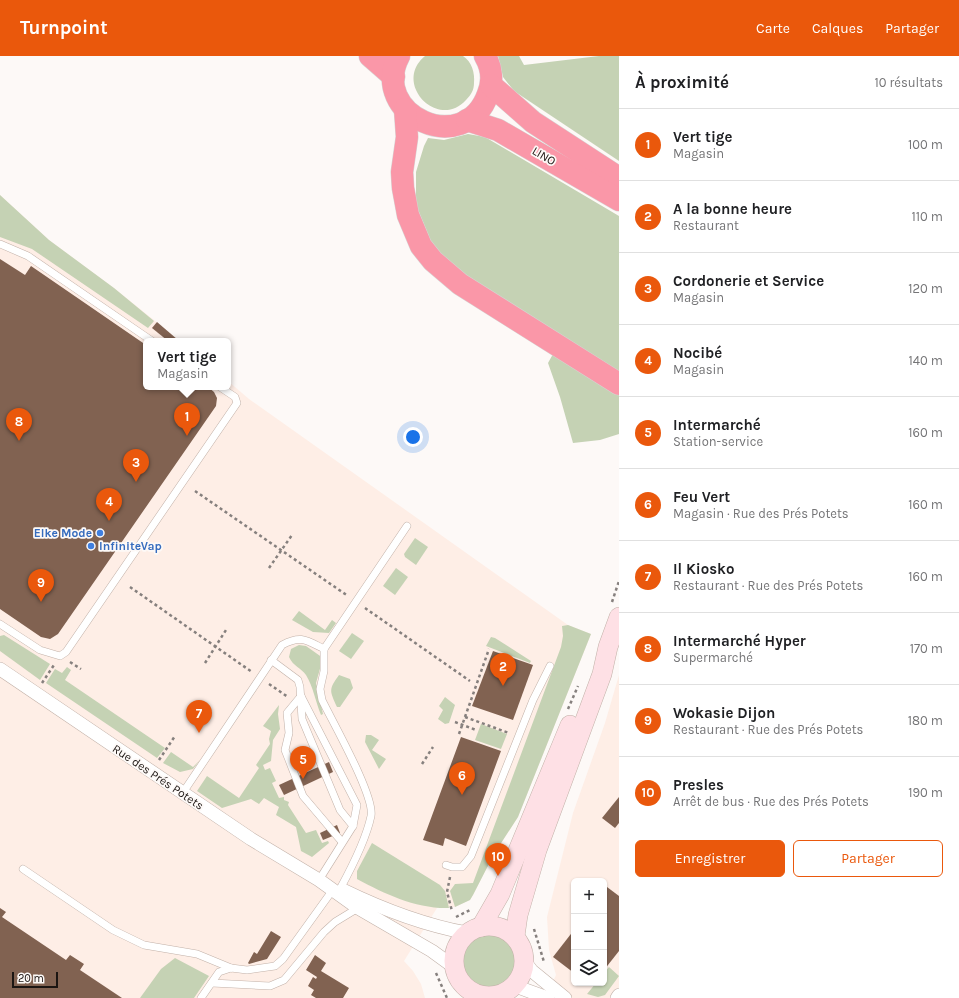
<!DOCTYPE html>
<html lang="fr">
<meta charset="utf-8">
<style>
body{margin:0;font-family:Karla,sans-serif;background:#f6f6f6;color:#202124}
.controls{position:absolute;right:12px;bottom:12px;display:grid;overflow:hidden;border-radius:6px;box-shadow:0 1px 3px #0004}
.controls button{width:36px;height:36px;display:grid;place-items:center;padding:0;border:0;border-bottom:1px solid #e0e0e0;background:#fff;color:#202124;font:20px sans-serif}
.scale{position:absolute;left:12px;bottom:10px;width:46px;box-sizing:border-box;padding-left:4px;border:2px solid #1b1512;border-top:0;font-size:11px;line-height:14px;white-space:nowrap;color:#1b1512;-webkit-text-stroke:3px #fdf9f7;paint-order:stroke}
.you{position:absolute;left:413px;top:381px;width:14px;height:14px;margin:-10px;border:3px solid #fff;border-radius:50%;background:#1a73e8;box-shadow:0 0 0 6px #1a73e833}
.badge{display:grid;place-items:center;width:26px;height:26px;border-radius:50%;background:#ea580c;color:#fff;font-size:13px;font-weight:700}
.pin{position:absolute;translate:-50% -33px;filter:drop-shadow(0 1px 2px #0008)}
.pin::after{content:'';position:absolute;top:21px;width:14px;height:12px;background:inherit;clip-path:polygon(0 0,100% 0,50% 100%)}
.popup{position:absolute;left:143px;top:282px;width:88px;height:52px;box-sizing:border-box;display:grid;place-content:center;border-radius:6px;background:#fff;filter:drop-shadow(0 1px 3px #0005);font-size:13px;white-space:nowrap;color:#757577}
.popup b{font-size:15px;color:#202124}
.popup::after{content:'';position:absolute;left:50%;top:100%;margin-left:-8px;border:8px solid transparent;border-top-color:#fff}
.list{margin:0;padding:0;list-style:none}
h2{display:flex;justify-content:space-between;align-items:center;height:52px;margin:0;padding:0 16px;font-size:17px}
h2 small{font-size:13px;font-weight:400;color:#757577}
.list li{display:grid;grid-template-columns:26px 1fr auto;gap:12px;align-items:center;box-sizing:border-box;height:72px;padding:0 16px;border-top:1px solid #e0e0e0}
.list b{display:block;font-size:15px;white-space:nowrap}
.list p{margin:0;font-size:13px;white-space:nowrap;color:#757577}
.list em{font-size:13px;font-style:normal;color:#757577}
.actions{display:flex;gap:8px;padding:12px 16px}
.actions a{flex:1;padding:9px 0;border:1px solid #ea580c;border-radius:6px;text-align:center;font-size:14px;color:#ea580c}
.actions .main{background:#ea580c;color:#fff}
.icon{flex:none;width:22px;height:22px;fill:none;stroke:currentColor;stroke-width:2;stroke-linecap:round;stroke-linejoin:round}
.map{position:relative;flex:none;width:619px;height:942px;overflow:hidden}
header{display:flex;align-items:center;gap:24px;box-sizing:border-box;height:56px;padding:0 20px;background:#ea580c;color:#fff}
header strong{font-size:19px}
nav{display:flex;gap:22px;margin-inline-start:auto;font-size:14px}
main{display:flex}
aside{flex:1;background:#fff}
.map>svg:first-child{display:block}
.built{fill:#feeee6;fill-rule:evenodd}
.green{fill:#c5d2b4}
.building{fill:#816251}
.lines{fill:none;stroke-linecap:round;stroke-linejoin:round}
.lane-casing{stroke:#c2b1a8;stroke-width:8}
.street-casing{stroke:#c2b1a8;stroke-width:14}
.secondary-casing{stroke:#c2b1a8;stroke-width:20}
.highway-casing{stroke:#d6d5d4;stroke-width:23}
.path{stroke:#86807e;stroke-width:2.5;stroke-dasharray:3 3;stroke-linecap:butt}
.lane{stroke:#fff;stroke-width:7}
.street{stroke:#fff;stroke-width:13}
.secondary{stroke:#fee0e5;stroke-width:19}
.highway{stroke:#fa97a8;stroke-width:22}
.shop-dot{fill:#3f7fe0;stroke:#fdf9f7;stroke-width:1.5}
.labels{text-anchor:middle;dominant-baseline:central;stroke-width:3.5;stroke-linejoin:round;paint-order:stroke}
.street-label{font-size:12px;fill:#1b1512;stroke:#fdf9f7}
.shop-label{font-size:12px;font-weight:bold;fill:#366cbe;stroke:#fdf9f7;text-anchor:end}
</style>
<header>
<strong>Turnpoint</strong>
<nav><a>Carte</a><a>Calques</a><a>Partager</a></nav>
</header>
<main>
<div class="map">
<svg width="619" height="942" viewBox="0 0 619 942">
<rect width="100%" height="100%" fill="#fdf9f7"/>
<!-- built -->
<g class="built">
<path d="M 0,139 L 49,184 L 114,232 L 180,285 L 146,285 L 146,331 L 228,331 L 228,325 L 249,343 L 568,569 L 591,578 L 518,761 L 494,798 L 473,839 L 470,844 L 455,851 L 437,852 L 404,905 L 413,915 L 421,928 L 425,942 L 0,942 Z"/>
<path d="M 619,619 L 619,942 L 545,942 L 556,919 L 549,894 L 547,861 L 573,757 L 605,667 ZM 574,825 L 604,825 L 604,927 L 574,927 Z"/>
</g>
<!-- green -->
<g class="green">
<path d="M 425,0 L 463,0 C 472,6 475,17 474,27 C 474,34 471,39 466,44 C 438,75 392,27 425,0 Z"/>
<path d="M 498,0 L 519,0 L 524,9 L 599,0 L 619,0 L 619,105 L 514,35 L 503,21 Z"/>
<path d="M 468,78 L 485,81 L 619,160 L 619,322 L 469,226 L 435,195 L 416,149 L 416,116 L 424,90 L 428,82 L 444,84 Z"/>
<path d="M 0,139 L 49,184 L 114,232 L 154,265 L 148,272 L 32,193 L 0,181 Z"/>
<path d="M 553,298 L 619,336 L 619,378 L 600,384 L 573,387 L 560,341 L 548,307 Z"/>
<path d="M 415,482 L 428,491 L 416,509 L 405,501 L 404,498 Z"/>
<path d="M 396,512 L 408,521 L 395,539 L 383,530 Z"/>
<path d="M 299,555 L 325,574 L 332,564 L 336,567 L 329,577 L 313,576 L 292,564 Z"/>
<path d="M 568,569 L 591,578 L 518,761 L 494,798 L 473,839 L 470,844 L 455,851 L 450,835 L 455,828 L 473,827 L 561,591 L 563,580 L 562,570 Z"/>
<path d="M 352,577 L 364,585 L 351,603 L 339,595 Z"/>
<path d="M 4,579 L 50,608 L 40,624 L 0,595 L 0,580 Z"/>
<path d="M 491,581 L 495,582 L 531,605 L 530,607 L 486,590 Z"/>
<path d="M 299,589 L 306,590 L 323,602 L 316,627 L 323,658 L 321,659 C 316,647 313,630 306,619 C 301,612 293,610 289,601 L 291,593 Z"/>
<path d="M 67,611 L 71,614 L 65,624 L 165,692 L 157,702 L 46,627 L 55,613 L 62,617 Z"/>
<path d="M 339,619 L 350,623 L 353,632 L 340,651 L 337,651 C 330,635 328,634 339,619 Z"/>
<path d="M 445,641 L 455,649 L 449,667 L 445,668 L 438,663 L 443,654 L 439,650 Z"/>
<path d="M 279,649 L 278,658 L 280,673 L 273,684 L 271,705 L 263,709 L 265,714 L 270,712 L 276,725 L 272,727 L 279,742 L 284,741 L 284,744 L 289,746 L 288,749 L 306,777 L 316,774 L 322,787 L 328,785 L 329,787 L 312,801 L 301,795 L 296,771 L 276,759 L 279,751 L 264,742 L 259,748 L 251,743 L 222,752 L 197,735 L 207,720 L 239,742 L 259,712 L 256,709 L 270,688 L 269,683 L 271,675 L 263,670 Z"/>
<path d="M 481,668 L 507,678 L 501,693 L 475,684 Z"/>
<path d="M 366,679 L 371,679 L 379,684 L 372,694 L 386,703 L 379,713 L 365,686 Z"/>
<path d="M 171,696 L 193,711 L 200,704 L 193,713 L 180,716 L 163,707 Z"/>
<path d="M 372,787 L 440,829 L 445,835 L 449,852 C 416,853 385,838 357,823 L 357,815 Z"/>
<circle cx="490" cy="906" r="28"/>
<path d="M 175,902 L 209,920 L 194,942 L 140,942 L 161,913 Z"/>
<path d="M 609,911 L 619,920 L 605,939 L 598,941 L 587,938 L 596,927 L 604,927 L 604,917 Z"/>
</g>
<!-- building -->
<g class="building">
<path d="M 0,203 L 25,219 L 31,210 L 146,289 L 146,331 L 208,331 L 214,336 L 217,342 L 216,350 L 58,578 L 50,583 L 41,581 L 0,553 Z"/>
<path d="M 157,266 L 178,284 L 177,285 L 168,285 L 152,272 Z"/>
<path d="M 493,595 L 533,609 L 513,664 L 472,650 Z"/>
<path d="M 461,681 L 501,695 L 466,790 L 445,782 L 443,790 L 423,784 Z"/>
<path d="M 329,706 L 333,716 L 284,739 L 279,729 Z"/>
<path d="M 619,741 L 619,767 L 615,772 L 602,762 Z"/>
<path d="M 337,769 L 340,777 L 323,784 L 320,777 Z"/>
<path d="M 607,831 L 619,840 L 619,895 L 604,914 L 604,835 Z"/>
<path d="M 0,852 L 6,856 L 2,861 L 66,904 L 70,899 L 84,908 L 80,914 L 122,942 L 0,942 Z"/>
<path d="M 574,874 L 574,917 L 553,901 Z"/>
<path d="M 271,875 L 281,881 L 267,903 L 249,908 L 248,907 L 254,896 L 257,898 Z"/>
<path d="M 315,899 L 326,907 L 321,915 L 349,932 L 343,942 L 316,942 L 311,939 L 314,934 L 308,930 L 313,921 L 316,923 L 317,921 L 306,914 Z"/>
</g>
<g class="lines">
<!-- lane casing -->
<g class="lane-casing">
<g id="lane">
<path d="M 0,188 L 28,200 L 152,285"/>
<path d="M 0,568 L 40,594 L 60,600 L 66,596 L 237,347 L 235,341 L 220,331"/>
<path d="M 324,593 L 324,615 L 320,633 L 322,644 C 332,665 375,740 371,760 C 366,784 352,811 340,833"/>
<path d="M 271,604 L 298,624 L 300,631 L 302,663 L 340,754 L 353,770"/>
<path d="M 301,640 L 357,749 L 353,770 L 319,824"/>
<path d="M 301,640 L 287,657 L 289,677 L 285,694 L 303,740 L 342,786"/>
<path d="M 182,738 L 282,589 C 301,579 306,584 324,593 L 407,470"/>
<path d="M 446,809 L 452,811 L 462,811 L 471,800 L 533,644 L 550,610"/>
<path d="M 23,813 L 113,874 L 144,889 L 197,898 L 231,912"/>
<path d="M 212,927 L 270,930 L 284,924 L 324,876 L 335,866 L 358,852"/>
<path d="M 201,942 L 219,916 L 231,912 L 247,914 L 275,910 L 283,903 L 332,835"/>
</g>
</g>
<!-- street casing -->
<g class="street-casing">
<g id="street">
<path d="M 0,613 L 251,783 L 319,824 L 358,852 L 432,895 L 454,911"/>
<path d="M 343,834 C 382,853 424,869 467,877"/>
<path d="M 525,906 L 532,915 L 565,942"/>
<path d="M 515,930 L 548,942"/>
<path d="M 617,942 L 619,939"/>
</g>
</g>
<!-- secondary casing -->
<g class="secondary-casing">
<g id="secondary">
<circle cx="489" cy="905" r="35"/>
<path d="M 481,871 L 500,838 L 570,669"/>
<path d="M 515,880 L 518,859 L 537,794 L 602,618 L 608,591 L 619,561"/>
</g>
</g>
<!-- highway casing -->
<g class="highway-casing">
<g id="highway">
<path d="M 370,0 L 394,21"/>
<path d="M 399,0 C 368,59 465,103 488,38 C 493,26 492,12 485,0"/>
<path d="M 491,29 L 533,66 L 619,122"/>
<path d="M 405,53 L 407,81 L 402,116 L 403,132 L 408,159 L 421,190 L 433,205 L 460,228 L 619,328"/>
<path d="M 467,64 L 498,74 L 619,144"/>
</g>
</g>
<!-- path -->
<g class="path">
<path d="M 195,435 L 348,540"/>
<path d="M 269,512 L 292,479"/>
<path d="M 130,531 L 252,616"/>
<path d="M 612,546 L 619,525"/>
<path d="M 365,552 L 470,625"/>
<path d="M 70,606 L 81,613"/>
<path d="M 205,607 L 226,574"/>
<path d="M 42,627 L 54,609"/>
<path d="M 269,628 L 288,641"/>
<path d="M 568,653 L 578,630"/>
<path d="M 465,661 L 509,677"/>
<path d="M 455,666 L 476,674"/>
<path d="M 459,678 L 489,593"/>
<path d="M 159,704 L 175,680"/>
<path d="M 422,708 L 433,691"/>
<path d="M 450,821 L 447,836 L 452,855"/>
<path d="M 456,861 L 472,853"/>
<path d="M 534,873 L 544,906"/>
<path d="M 436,917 L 447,942"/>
</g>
<!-- lane -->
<use href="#lane" class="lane"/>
<!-- street -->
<use href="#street" class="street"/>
<!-- secondary -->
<use href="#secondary" class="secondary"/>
<!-- highway -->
<use href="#highway" class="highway"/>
</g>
<!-- markers -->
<g class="shop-dot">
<circle cx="100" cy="477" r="4"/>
<circle cx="91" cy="490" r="4"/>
</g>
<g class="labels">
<!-- street labels -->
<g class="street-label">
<text transform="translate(544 100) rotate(30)">LINO</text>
<text transform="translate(158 721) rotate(34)">Rue des Prés Potets</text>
</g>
<!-- shop labels -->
<g class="shop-label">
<text x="92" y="477">Elke Mode</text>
<text x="99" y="490" text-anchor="start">InfiniteVap</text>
</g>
</g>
</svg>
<div class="controls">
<button>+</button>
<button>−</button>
<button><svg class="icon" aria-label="layers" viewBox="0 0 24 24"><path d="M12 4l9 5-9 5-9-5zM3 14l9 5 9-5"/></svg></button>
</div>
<div class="scale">20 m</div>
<div class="you"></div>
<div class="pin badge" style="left:187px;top:380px">1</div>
<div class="popup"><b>Vert tige</b>Magasin</div>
<div class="pin badge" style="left:503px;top:630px">2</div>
<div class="pin badge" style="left:136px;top:426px">3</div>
<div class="pin badge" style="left:109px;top:465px">4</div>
<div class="pin badge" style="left:303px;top:723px">5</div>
<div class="pin badge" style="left:462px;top:739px">6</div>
<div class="pin badge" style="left:199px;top:677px">7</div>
<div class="pin badge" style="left:19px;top:385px">8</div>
<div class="pin badge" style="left:41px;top:546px">9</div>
<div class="pin badge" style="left:498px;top:820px">10</div>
</div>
<aside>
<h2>À proximité<small>10 résultats</small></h2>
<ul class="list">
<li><span class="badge">1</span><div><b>Vert tige</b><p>Magasin</p></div><em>100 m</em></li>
<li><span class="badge">2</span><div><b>A la bonne heure</b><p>Restaurant</p></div><em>110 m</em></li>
<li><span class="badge">3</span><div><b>Cordonerie et Service</b><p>Magasin</p></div><em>120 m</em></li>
<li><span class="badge">4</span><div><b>Nocibé</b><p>Magasin</p></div><em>140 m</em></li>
<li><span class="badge">5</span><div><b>Intermarché</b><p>Station-service</p></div><em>160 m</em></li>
<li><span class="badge">6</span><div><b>Feu Vert</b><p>Magasin · Rue des Prés Potets</p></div><em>160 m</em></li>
<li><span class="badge">7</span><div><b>Il Kiosko</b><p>Restaurant · Rue des Prés Potets</p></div><em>160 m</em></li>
<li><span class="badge">8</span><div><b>Intermarché Hyper</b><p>Supermarché</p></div><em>170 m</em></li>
<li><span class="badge">9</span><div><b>Wokasie Dijon</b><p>Restaurant · Rue des Prés Potets</p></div><em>180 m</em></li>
<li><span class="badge">10</span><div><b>Presles</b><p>Arrêt de bus · Rue des Prés Potets</p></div><em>190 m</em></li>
</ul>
<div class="actions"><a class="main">Enregistrer</a><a>Partager</a></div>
</aside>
</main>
